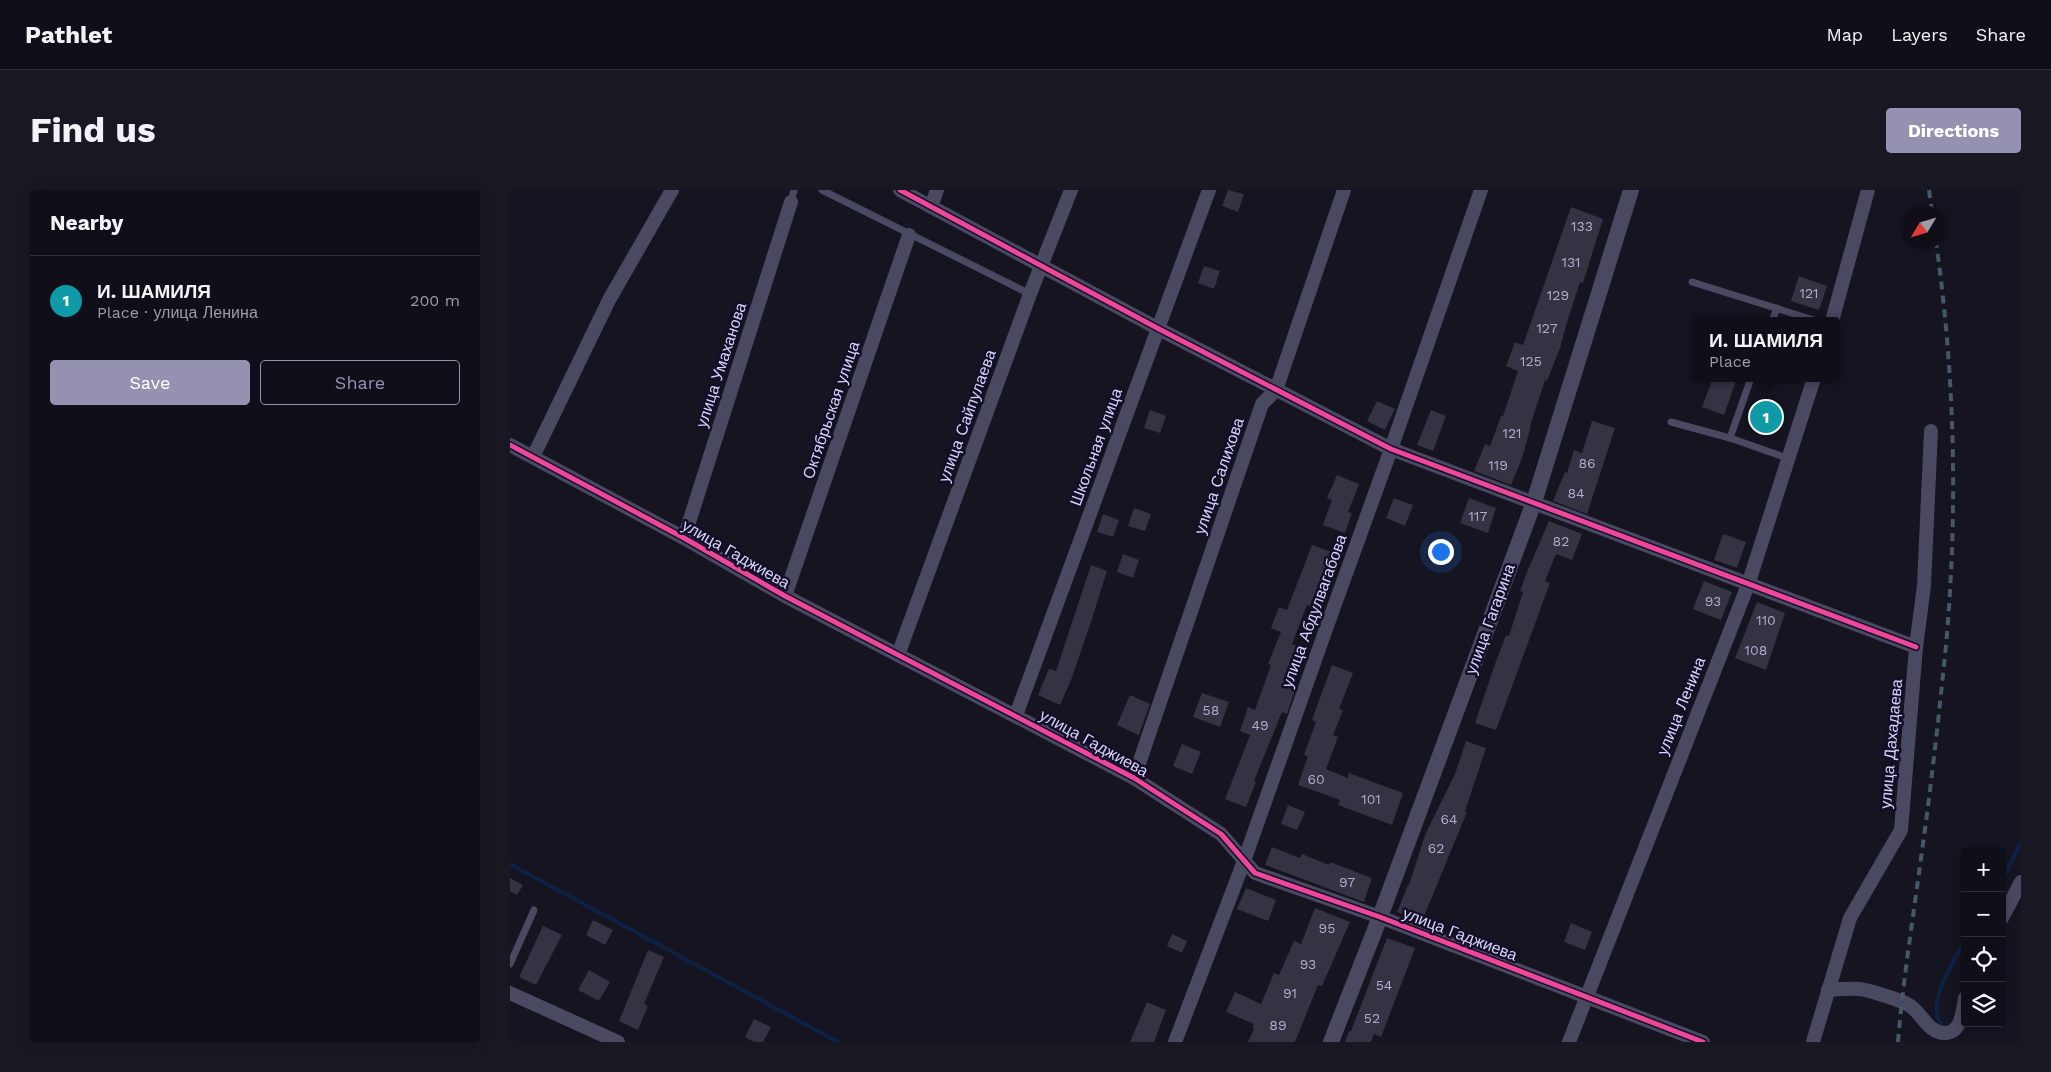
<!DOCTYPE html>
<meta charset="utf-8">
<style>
body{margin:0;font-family:"Work Sans",sans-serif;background:#191822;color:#f1f3f6}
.controls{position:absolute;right:15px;bottom:15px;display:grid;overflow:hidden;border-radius:5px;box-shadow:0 2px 12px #0003}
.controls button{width:45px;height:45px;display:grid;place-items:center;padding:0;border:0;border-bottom:1px solid #302f38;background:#100f19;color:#f1f3f6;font:25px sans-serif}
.compass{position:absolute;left:1391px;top:15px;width:45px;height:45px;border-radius:50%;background:#100f19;box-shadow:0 2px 12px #0003;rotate:232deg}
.you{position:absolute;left:930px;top:361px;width:18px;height:18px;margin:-12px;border:4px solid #fff;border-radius:50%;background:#1a73e8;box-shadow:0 0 0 8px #1a73e833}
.badge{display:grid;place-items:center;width:32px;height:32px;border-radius:50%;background:#9591b1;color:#fff;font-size:16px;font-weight:700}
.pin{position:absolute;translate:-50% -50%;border:2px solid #fff;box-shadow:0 1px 5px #0006}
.popup{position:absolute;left:1182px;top:127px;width:148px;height:65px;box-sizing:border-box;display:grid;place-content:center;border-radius:5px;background:#100f19;filter:drop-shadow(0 1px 4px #0005);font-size:16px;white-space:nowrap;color:#9c9ca2}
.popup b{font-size:19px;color:#f1f3f6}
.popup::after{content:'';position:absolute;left:50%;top:100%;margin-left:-10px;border:10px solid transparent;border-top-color:#100f19}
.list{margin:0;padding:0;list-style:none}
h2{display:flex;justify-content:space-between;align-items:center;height:65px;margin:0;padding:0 20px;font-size:21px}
h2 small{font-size:16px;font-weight:400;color:#9c9ca2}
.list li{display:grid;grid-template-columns:32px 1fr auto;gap:15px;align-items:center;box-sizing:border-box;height:90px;padding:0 20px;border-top:1px solid #302f38}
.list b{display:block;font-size:19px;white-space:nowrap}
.list p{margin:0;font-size:16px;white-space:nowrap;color:#9c9ca2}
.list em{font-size:16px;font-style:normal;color:#9c9ca2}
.actions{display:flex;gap:10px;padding:15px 20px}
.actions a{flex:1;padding:11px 0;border:1px solid #9591b1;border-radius:5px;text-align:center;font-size:18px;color:#9591b1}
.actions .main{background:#9591b1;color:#fff}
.icon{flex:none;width:28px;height:28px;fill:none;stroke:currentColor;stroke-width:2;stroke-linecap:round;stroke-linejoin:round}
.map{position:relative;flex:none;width:1511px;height:852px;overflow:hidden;border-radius:5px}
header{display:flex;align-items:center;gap:30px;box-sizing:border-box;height:70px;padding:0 25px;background:#100f19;border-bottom:1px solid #302f38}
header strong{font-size:24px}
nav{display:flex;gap:28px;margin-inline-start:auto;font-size:18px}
.intro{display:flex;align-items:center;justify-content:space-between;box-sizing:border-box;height:120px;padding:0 30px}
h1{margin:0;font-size:35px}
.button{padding:12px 22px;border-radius:5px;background:#9591b1;color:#fff;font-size:18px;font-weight:700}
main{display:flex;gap:30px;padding:0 30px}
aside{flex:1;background:#100f19;border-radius:5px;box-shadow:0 2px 12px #0003}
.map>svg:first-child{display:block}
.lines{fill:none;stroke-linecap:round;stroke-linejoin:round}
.stream{stroke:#0d2144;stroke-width:4}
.building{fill:#343243}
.service{stroke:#4a4962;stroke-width:7}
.minor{stroke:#4a4962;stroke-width:14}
.tertiary{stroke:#4a4962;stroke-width:16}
.rail{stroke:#43596b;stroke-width:4;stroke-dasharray:8 6;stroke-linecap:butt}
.cycleway-casing{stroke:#130f26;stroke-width:8}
.cycleway{stroke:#ed469a;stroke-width:5}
.labels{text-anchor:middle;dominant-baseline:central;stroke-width:5;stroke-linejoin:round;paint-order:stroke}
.number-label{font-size:14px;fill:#b0acd0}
.street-label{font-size:16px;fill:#d9d4ff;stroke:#130f26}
</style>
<header>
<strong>Pathlet</strong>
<nav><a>Map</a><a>Layers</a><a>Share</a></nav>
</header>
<div class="intro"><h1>Find us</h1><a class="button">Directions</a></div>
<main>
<aside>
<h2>Nearby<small></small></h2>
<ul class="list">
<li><span class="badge" style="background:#0f9aa8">1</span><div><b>И. ШАМИЛЯ</b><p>Place · улица Ленина</p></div><em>200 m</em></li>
</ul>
<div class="actions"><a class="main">Save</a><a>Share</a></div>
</aside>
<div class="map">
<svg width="1511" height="852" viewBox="0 0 1511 852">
<rect width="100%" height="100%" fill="#161421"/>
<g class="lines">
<!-- stream -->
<g class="stream">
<path d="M 0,674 L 328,852"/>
<path d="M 1492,691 L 1511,652"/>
<path d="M 1431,833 C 1415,815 1445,769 1455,751"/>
</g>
</g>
<!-- building -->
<g class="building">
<path d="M 718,0 L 734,4 L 728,22 L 712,16 Z"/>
<path d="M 1061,17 L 1093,29 L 1073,93 L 1070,92 L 1058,129 L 1050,158 L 1037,191 L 1035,190 L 1020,236 L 1021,236 L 1012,268 L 1001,295 L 964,281 L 975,254 L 980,256 L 991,226 L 993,226 L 1008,181 L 996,176 L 1005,152 L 1013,155 Z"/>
<path d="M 694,76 L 710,81 L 704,99 L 688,93 Z"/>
<path d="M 1289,86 L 1317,96 L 1309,120 L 1281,111 Z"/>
<path d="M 1203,188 L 1227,188 L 1214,225 L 1192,217 Z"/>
<path d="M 867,211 L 885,219 L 875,240 L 857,231 Z"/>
<path d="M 640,220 L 656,226 L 650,243 L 634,238 Z"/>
<path d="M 921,220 L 936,226 L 923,261 L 907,255 Z"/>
<path d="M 1082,231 L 1105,238 L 1077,324 L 1043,311 L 1055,282 L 1057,283 L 1064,260 L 1072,263 Z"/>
<path d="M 827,285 L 849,294 L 838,322 L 842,323 L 835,343 L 813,335 L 822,310 L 817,308 Z"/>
<path d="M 884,308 L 903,315 L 895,336 L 876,328 Z"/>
<path d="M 959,308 L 986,318 L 978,343 L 950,333 Z"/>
<path d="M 624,318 L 641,324 L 635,341 L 618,336 Z"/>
<path d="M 593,324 L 609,330 L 603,347 L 587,342 Z"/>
<path d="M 1039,331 L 1072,344 L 1062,370 L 1046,364 L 1035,391 L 1040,393 L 986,540 L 965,533 L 985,474 L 996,445 L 999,446 L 1013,402 L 1010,401 L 1017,382 Z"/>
<path d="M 1213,344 L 1236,352 L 1227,378 L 1204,370 Z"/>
<path d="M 802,355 L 824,363 L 816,384 L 813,383 L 800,416 L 797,415 L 782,454 L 795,459 L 779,498 L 785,500 L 777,524 L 772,522 L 744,591 L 746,592 L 736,617 L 715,609 L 740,545 L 730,541 L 738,517 L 745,520 L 761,475 L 758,474 L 771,442 L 761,438 L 769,417 L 777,420 Z"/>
<path d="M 613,364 L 629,370 L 623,388 L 607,382 Z"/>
<path d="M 581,375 L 597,381 L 581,432 L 561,490 L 550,515 L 528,505 L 539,479 L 546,481 Z"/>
<path d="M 1194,391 L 1222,402 L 1211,430 L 1183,419 Z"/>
<path d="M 1247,412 L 1275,423 L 1256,480 L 1225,468 Z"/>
<path d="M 822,475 L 843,483 L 829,519 L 833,520 L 823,545 L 828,547 L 816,579 L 838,588 L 839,583 L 893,603 L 882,635 L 828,615 L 830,610 L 788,595 L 798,566 L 794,565 L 806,532 L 802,530 Z"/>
<path d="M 692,503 L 719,512 L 710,537 L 683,527 Z"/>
<path d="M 620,505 L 640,514 L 629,545 L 607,535 Z"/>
<path d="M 956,551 L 976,558 L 955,621 L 957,622 L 912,731 L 887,722 L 898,695 L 899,695 L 915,645 L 945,584 Z"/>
<path d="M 672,554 L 691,562 L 682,584 L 663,576 Z"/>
<path d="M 778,615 L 795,622 L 787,640 L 771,634 Z"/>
<path d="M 762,657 L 790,668 L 792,664 L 819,675 L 820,672 L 862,688 L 854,712 L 755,675 Z"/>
<path d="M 0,688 L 13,695 L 7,705 L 0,701 Z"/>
<path d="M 736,698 L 766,710 L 758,731 L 727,719 Z"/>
<path d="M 805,718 L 840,732 L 812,796 L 808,795 L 785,852 L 738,852 L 744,839 L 742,838 L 744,834 L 716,822 L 725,802 L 751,814 L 764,783 L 769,785 L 784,751 L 791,754 Z"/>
<path d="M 83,730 L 103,740 L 95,755 L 76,745 Z"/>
<path d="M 1061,733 L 1082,742 L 1075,760 L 1054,752 Z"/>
<path d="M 33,736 L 52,745 L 26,795 L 9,787 Z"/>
<path d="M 662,744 L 677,751 L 672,763 L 657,756 Z"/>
<path d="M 877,748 L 905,758 L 871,847 L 864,844 L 861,852 L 835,852 L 839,841 L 841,841 Z"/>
<path d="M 138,760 L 154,767 L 134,814 L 138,816 L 128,840 L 109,831 Z"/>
<path d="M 79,780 L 100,792 L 89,811 L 68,800 Z"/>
<path d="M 637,812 L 656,820 L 644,852 L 620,852 Z"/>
<path d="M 244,829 L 261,837 L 253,852 L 244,852 L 235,847 Z"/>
</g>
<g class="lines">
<!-- service -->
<g class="service">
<path d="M 312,0 L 520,104"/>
<path d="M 281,12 L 284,0"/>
<path d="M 1182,92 L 1307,131"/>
<path d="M 1262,131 L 1267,118"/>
<path d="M 1161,232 L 1220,248 L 1277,268"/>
<path d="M 1220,248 L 1241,188"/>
<path d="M 0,774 L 24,720"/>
</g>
<!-- minor -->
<g class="minor">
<path d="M 390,0 L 649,139 L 881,259 L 1406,457"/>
<path d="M 421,17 L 427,0"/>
<path d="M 1322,131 L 1358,0"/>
<path d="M 0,255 L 174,348 L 275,406 L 624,588 L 711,644 L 745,683 L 870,727 L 1193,852"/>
<path d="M 23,267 L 99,110 L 162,0"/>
<path d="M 174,348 L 281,12"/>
<path d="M 275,406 L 399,45"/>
<path d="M 388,465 L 520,104 L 561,0"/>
<path d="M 506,525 L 699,0"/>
<path d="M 624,588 L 752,214 L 766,200 L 834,0"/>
<path d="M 1492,728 L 1511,692"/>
<path d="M 1318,800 C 1328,799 1339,798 1349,799 C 1359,800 1387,809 1397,814 C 1411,820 1417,844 1436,843 C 1452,842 1453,819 1455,808"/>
<path d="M 0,803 L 108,852"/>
<path d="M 665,852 L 734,671 L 816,439 L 881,259 L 971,0"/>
<path d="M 1059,852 L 1238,395 L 1304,188"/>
<path d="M 1303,852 L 1340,728 L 1391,640 L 1406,457 L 1414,396 L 1421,241"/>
</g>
<!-- tertiary -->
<path class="tertiary" d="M 821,852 L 870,727 L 1024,312 L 1121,0"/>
<!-- rail -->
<g class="rail">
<path d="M 1419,0 L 1422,22"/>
<path d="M 1388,852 C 1393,790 1403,729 1411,668 C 1421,597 1429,526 1436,455 C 1448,322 1445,185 1426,52"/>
</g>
<!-- cycleway casing -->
<g class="cycleway-casing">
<g id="cycleway">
<path d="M 390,0 L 649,139 L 881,259 L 1406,457"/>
<path d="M 0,255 L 174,348 L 275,406 L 624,588 L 711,644 L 745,683 L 870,727 L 1193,852"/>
</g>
</g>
<!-- cycleway -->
<use href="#cycleway" class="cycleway"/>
</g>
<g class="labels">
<!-- number labels -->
<g class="number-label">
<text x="1072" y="36">133</text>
<text x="1061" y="72">131</text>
<text x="1299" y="103">121</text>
<text x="1048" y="105">129</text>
<text x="1037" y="138">127</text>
<text x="1021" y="171">125</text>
<text x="1002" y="243">121</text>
<text x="1077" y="273">86</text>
<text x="988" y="275">119</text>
<text x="1066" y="303">84</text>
<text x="968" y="326">117</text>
<text x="1051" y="351">82</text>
<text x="1203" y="411">93</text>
<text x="1256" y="430">110</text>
<text x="1246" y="460">108</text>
<text x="701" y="520">58</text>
<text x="750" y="535">49</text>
<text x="806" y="589">60</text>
<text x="861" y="609">101</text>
<text x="939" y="629">64</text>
<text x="926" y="658">62</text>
<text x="837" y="692">97</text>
<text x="817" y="738">95</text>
<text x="798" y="774">93</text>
<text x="874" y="795">54</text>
<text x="780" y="803">91</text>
<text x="862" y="828">52</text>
<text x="768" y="835">89</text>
</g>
<!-- street labels -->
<g class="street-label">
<text transform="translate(211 175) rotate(-72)">улица Умаханова</text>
<text transform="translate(321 220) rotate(-71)">Октябрьская улица</text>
<text transform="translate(457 226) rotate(-70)">улица Сайпулаева</text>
<text transform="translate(586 257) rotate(-70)">Школьная улица</text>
<text transform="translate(709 286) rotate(-71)">улица Салихова</text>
<text transform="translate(226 364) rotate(30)">улица Гаджиева</text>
<text transform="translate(804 421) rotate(-70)">улица Абдулвагабова</text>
<text transform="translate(980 429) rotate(-70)">улица Гагарина</text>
<text transform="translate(1171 516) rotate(-68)">улица Ленина</text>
<text transform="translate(584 553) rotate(29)">улица Гаджиева</text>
<text transform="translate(1381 554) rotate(-85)">улица Дахадаева</text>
<text transform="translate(950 744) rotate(21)">улица Гаджиева</text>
</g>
</g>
</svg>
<div class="controls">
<button>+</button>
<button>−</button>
<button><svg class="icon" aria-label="locate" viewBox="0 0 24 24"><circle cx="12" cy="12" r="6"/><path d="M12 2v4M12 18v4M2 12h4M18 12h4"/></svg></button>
<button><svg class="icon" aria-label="layers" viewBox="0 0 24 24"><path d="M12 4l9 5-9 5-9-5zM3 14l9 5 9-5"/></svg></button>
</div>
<svg class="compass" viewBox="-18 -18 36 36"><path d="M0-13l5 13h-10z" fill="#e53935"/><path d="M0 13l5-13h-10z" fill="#9c9ca2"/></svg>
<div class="you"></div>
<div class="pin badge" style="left:1256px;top:227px;background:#0f9aa8">1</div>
<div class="popup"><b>И. ШАМИЛЯ</b>Place</div>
</div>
</main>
